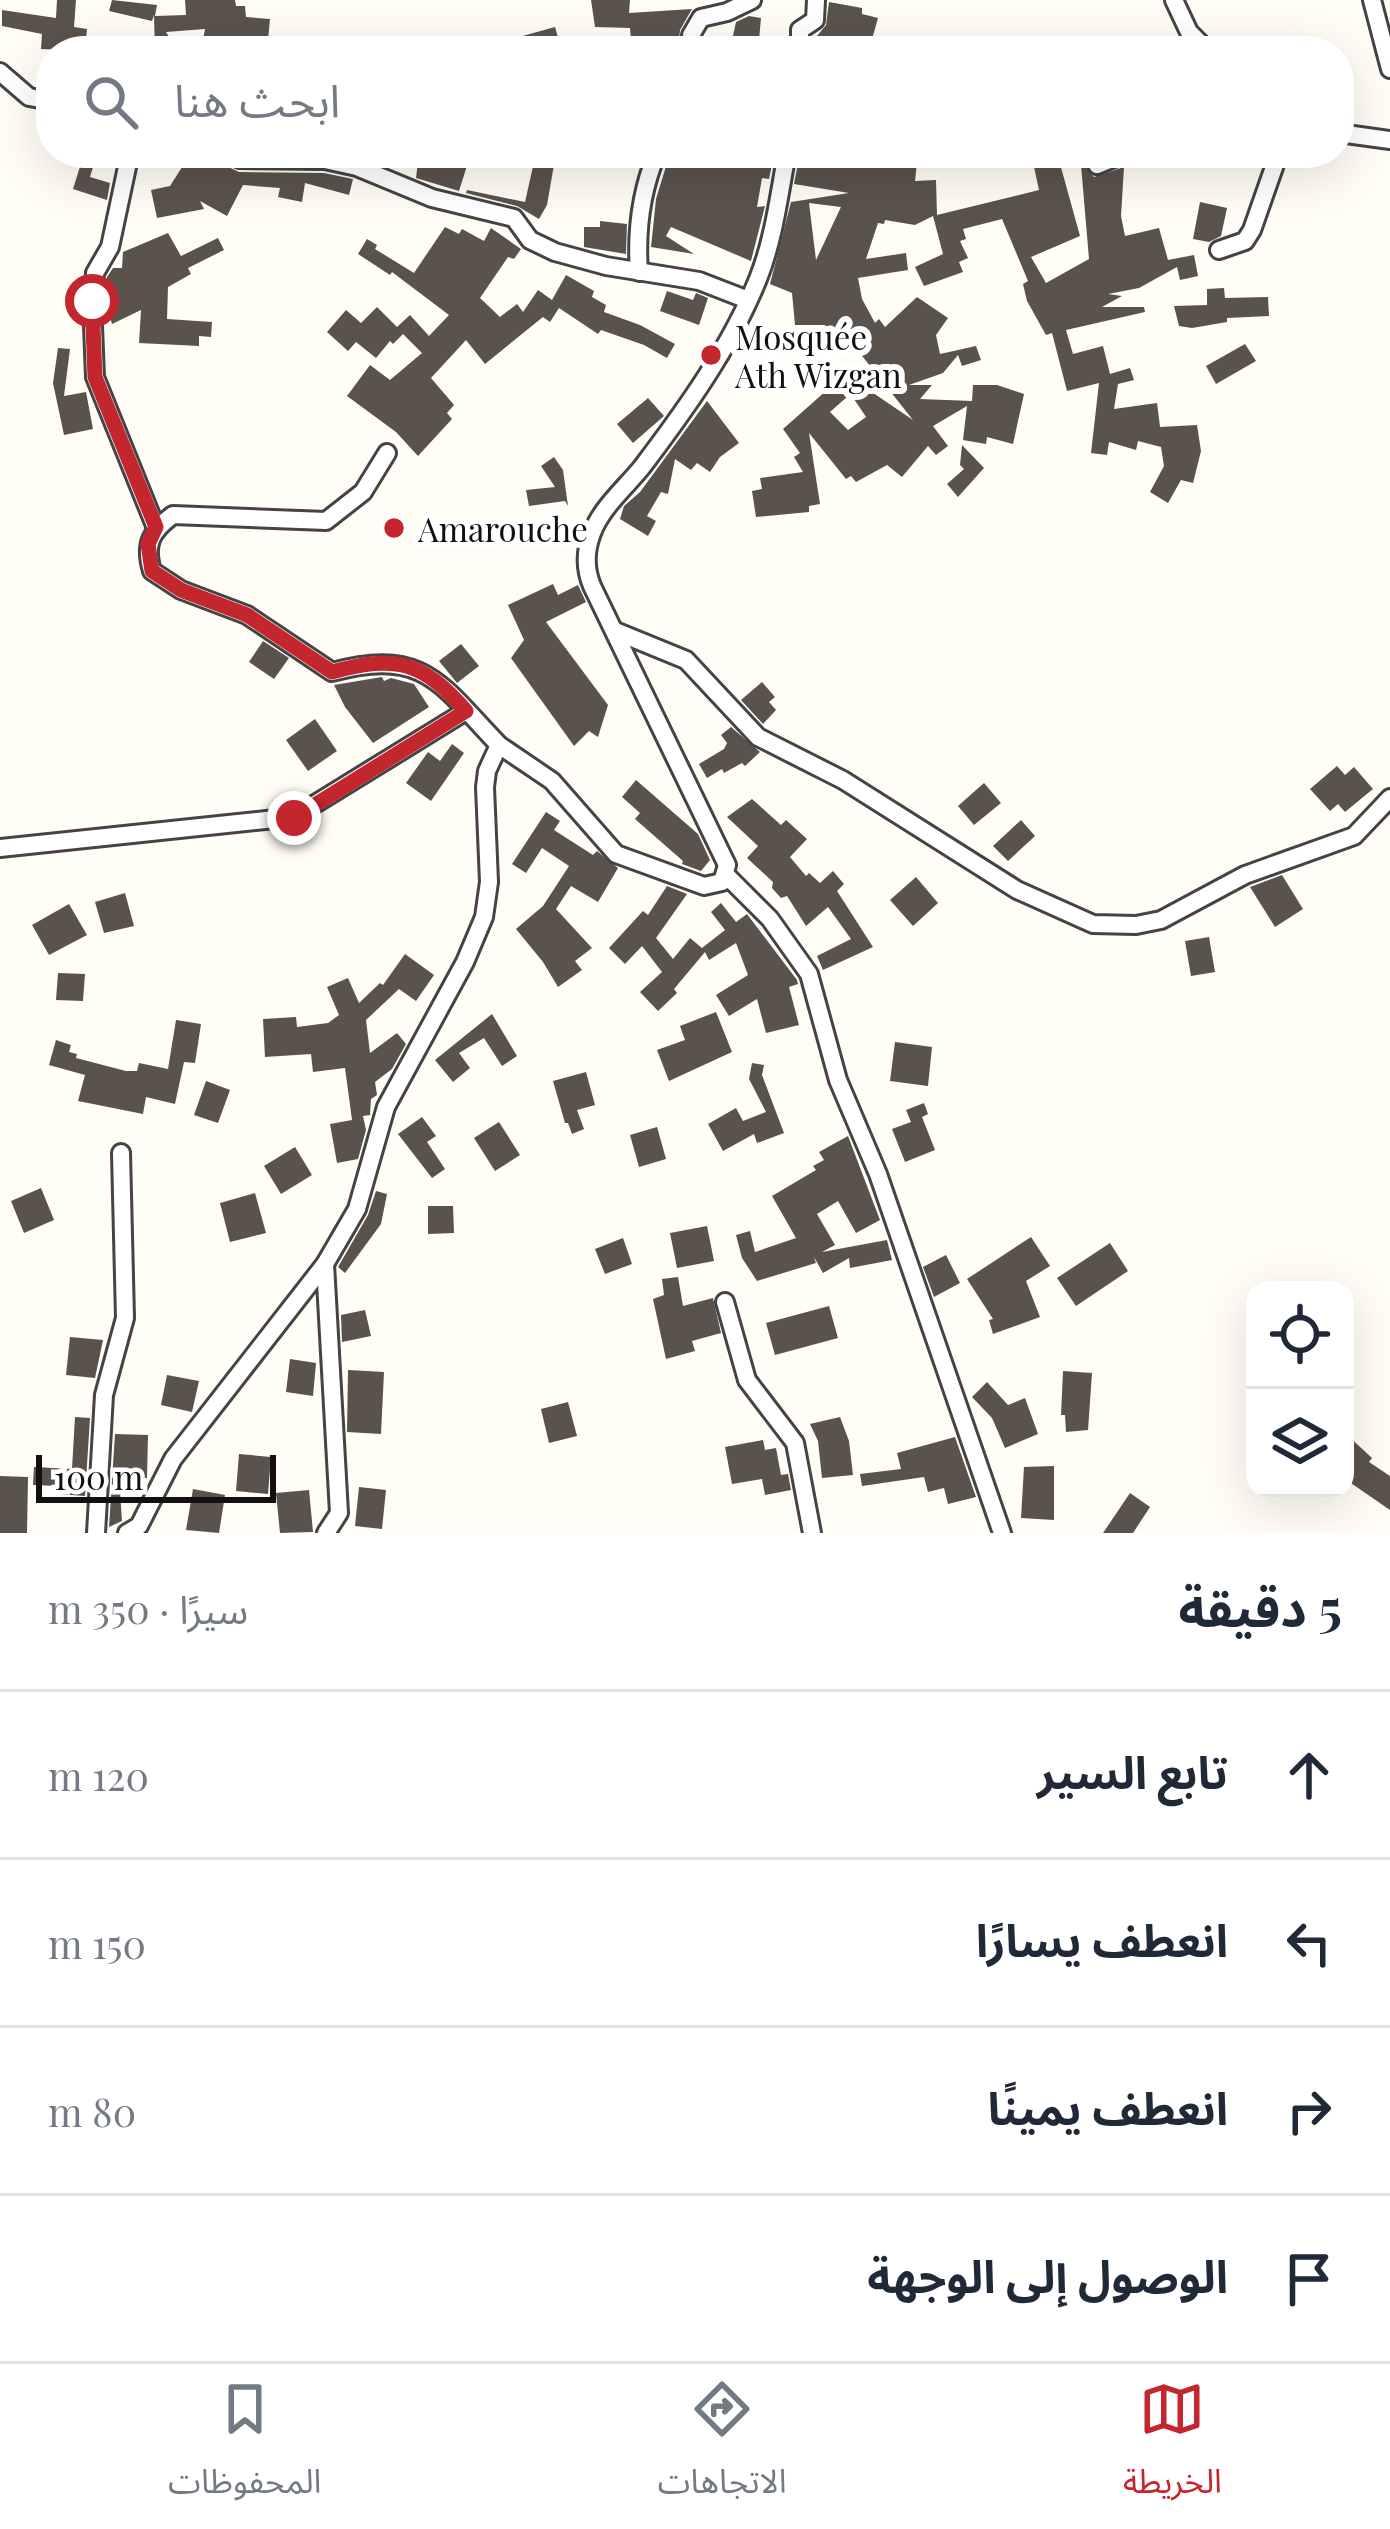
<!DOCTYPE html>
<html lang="ar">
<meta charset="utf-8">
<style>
body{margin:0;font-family:"Playfair Display","Noto Sans Arabic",serif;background:#f6f6f7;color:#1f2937;direction:rtl}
.controls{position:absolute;right:36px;bottom:36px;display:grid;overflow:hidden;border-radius:24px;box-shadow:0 12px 48px #0002}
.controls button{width:108px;height:108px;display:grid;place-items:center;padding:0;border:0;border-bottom:3px solid #e0e1e3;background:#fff;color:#1f2937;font:60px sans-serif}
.scale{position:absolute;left:36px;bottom:30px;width:240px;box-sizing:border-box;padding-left:12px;border:6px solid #111;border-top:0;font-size:33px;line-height:42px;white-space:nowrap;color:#111;-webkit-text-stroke:9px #fff;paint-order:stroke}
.stop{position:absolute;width:36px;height:36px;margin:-27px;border:9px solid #c4262e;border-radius:50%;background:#fff}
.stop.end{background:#c4262e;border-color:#fff;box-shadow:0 3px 12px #0008}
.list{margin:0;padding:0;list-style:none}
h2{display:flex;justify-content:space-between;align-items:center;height:156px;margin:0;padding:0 48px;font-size:51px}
h2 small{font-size:39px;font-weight:400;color:#747a83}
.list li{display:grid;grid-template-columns:78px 1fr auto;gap:36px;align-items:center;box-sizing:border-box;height:168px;padding:0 48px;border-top:3px solid #e0e1e3}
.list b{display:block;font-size:45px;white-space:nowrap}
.list em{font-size:39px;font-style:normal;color:#747a83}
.icon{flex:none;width:66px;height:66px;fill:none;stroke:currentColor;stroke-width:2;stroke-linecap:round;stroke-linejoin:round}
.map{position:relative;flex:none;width:1390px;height:1533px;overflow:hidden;direction:ltr}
.search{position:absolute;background:#fff;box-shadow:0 12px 48px #0002;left:36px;right:36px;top:36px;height:132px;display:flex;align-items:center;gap:30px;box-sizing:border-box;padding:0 42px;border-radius:48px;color:#747a83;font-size:45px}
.sheet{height:828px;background:#fff}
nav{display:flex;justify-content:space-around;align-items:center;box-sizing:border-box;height:168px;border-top:3px solid #e0e1e3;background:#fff;font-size:33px;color:#747a83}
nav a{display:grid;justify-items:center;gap:6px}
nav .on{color:#c4262e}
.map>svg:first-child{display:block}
.building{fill:#5a524d;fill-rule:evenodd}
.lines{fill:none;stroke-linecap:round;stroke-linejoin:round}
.street-casing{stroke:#444;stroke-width:22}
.street{stroke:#fff;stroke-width:16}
.route{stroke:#c4262e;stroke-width:15}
.poi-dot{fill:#c4262e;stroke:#fff;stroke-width:4.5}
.labels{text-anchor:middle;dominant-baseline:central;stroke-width:12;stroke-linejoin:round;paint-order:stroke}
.poi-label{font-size:33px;fill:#111;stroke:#fff;text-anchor:start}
</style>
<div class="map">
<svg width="1390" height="1533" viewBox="0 0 1390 1533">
<rect width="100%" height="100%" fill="#fffdf5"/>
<!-- building -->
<g class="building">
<path d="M 57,0 L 76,0 L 74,27 L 87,29 L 85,51 L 41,49 L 42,34 L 2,26 L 2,10 L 56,18 Z"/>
<path d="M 112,0 L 157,5 L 155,16 L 186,15 L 185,0 L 235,0 L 236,6 L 245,6 L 246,17 L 270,19 L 267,51 L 201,51 L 205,29 L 166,32 L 178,51 L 155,51 L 154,15 L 152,21 L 109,11 Z"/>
<path d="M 591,0 L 630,0 L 629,13 L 692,9 L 680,30 L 678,51 L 632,51 L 630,28 L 595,27 Z"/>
<path d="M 829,2 L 862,8 L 862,14 L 878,18 L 869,50 L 823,39 L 822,43 L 813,41 L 826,25 Z"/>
<path d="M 749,16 L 761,18 L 758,51 L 704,51 L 705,36 L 733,36 L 736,22 Z"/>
<path d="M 555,27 L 562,51 L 482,51 L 482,47 Z"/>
<path d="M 191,153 L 216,153 L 222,164 L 239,172 L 324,173 L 353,179 L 349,195 L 305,183 L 302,202 L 278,197 L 280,188 L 243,185 L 227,216 L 200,201 L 204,209 L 157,218 L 151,190 L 170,186 Z"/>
<path d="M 419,153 L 471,153 L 459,191 L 416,178 Z"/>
<path d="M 536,153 L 556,153 L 547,205 L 539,219 L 517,206 L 466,193 L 467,190 L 525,202 Z"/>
<path d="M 670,153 L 728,153 L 727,157 L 761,165 L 764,153 L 774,155 L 769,179 L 762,178 L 757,207 L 765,206 L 751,261 L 671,227 L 666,236 L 694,254 L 651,247 L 656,199 Z"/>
<path d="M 800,153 L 851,157 L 852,153 L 918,153 L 915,181 L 936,180 L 937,215 L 1039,190 L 1031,153 L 1057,153 L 1080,236 L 1031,257 L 1046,283 L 1089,259 L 1080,153 L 1093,153 L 1084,165 L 1094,177 L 1124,167 L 1121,216 L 1125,236 L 1159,228 L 1168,260 L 1194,255 L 1198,276 L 1180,280 L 1177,267 L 1139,288 L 1108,294 L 1122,296 L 1102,307 L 1144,307 L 1145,312 L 1066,330 L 1073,354 L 1103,346 L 1110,374 L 1130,368 L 1134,380 L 1118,384 L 1114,409 L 1157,403 L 1160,427 L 1197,425 L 1201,451 L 1193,483 L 1181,480 L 1168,503 L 1150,492 L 1164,466 L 1161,447 L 1138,441 L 1136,450 L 1109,442 L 1107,455 L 1091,453 L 1099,383 L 1067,391 L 1052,333 L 1046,335 L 1027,301 L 1023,284 L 1028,281 L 1002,219 L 963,229 L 966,239 L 960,241 L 968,258 L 959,262 L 963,272 L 924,286 L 915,267 L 943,254 L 933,216 L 915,225 L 885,220 L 884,224 L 878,223 L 866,259 L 906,253 L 908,270 L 858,278 L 862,299 L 875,323 L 879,319 L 885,327 L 917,297 L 948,318 L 936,335 L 940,354 L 976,346 L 981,360 L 962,366 L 958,355 L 943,373 L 909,385 L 932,385 L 920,399 L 972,401 L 973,385 L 997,385 L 1024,394 L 1013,444 L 987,437 L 986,444 L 963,440 L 967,406 L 933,426 L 948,446 L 936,455 L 928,446 L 902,477 L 887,465 L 856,482 L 851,476 L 846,479 L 809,433 L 820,504 L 809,506 L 809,512 L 756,517 L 752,491 L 762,489 L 760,478 L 803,472 L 794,457 L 800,453 L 783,429 L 836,382 L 848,396 L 830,412 L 848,430 L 866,417 L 850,393 L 857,382 L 913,420 L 847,337 L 834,343 L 825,325 L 795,325 L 792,293 L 770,284 L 791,202 L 849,193 L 794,184 ZM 809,203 L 841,207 L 816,260 Z"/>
<path d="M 82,160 L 94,164 L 90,177 L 110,183 L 107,200 L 73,189 Z"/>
<path d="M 1200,202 L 1227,208 L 1221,236 L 1209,242 L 1193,239 Z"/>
<path d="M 600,221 L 627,224 L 626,254 L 584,247 L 584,227 L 600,227 Z"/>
<path d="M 445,227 L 459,234 L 462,229 L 484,241 L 491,228 L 521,249 L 514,259 L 508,257 L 480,298 L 500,317 L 517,304 L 523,312 L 538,290 L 552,300 L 566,275 L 594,291 L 592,297 L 606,305 L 604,312 L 640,325 L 675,344 L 667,358 L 644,345 L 601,330 L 598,334 L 559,308 L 550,322 L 543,317 L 485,364 L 466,340 L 431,378 L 454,405 L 447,413 L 452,419 L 418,456 L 396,432 L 347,396 L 370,365 L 390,380 L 422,353 L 403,334 L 393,344 L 390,341 L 376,358 L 356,342 L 348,351 L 327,332 L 346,310 L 361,323 L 377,307 L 397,327 L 410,315 L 429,336 L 449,315 L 392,272 L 390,275 L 358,254 L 367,239 L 377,245 L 375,249 L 414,273 Z"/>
<path d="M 168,233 L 181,256 L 218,238 L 224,250 L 188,268 L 191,274 L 168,287 L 167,319 L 212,322 L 211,337 L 199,336 L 199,346 L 139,343 L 141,310 L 112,324 L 105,299 L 107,277 L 113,268 L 122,268 L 123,252 Z"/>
<path d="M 1224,288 L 1225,298 L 1268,297 L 1269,316 L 1227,318 L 1227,322 L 1192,328 L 1179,326 L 1174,306 L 1207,305 L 1207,289 Z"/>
<path d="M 667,291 L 693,300 L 696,293 L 708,298 L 699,325 L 660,311 Z"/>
<path d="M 1245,344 L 1256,361 L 1216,384 L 1206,366 Z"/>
<path d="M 58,348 L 70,349 L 64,396 L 86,392 L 93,429 L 64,435 L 53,383 Z"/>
<path d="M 648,398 L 664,416 L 633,443 L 617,424 Z"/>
<path d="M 707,401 L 739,443 L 720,457 L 710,472 L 697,463 L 691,470 L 675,459 L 668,494 L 661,492 L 647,516 L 656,521 L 648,536 L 620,519 L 624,506 L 640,492 Z"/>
<path d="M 962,445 L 984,468 L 958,497 L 947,484 L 964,469 L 960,465 Z"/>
<path d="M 554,457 L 563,470 L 568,506 L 565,501 L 529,506 L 526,490 L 555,487 L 541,466 Z"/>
<path d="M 553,584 L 558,595 L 578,585 L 586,602 L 546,622 L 608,705 L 598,737 L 589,731 L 574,746 L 511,658 L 524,640 L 508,605 Z"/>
<path d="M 263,641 L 289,658 L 274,679 L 249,662 Z"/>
<path d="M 461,644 L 479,666 L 457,683 L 439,661 Z"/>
<path d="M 382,677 L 384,681 L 391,678 L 414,684 L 429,707 L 373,743 L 345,707 L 334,685 Z"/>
<path d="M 762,682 L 775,697 L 769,702 L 776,710 L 763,724 L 741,700 Z"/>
<path d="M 315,719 L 337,751 L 308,771 L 286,740 Z"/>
<path d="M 731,727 L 760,752 L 745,766 L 742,763 L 724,773 L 722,769 L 707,778 L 699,764 L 724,749 L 727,743 L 721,735 Z"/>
<path d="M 452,744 L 464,753 L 431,801 L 406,783 L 428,752 L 440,761 Z"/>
<path d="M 1337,766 L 1345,775 L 1354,767 L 1373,789 L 1345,812 L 1338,804 L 1330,811 L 1310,789 Z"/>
<path d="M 636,780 L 698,834 L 710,860 L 701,871 L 682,864 L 683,861 L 635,819 L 640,813 L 622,797 Z"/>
<path d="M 984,783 L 1001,803 L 974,825 L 958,806 Z"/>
<path d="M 752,799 L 781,825 L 786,820 L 807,839 L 790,857 L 806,876 L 809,873 L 820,883 L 833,871 L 844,884 L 837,891 L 873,947 L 823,970 L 817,956 L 851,939 L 828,907 L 806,926 L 787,896 L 781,898 L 772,888 L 773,882 L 747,858 L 758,846 L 727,817 Z"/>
<path d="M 546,812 L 560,821 L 554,830 L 593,855 L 597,851 L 618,868 L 598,902 L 571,886 L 556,909 L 592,948 L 575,961 L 582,970 L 558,987 L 543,962 L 516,929 L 543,906 L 569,866 L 542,848 L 526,873 L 512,864 Z"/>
<path d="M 1021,820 L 1035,836 L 1008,861 L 993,846 Z"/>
<path d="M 1282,875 L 1303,909 L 1275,927 L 1250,887 Z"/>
<path d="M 916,877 L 938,903 L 913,926 L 890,900 Z"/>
<path d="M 667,886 L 687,894 L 656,938 L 673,959 L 690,938 L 702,948 L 725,930 L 711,912 L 721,903 L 736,922 L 747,914 L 797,980 L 798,984 L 789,987 L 799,1025 L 766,1033 L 757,999 L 729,1016 L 716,995 L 748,975 L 736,943 L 709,960 L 705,952 L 674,989 L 677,993 L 658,1011 L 640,992 L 662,972 L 642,946 L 625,964 L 609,948 L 643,911 L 648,915 Z"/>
<path d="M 125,893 L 134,926 L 104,933 L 95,902 Z"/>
<path d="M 69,904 L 87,935 L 49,955 L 32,925 Z"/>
<path d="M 1209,937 L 1215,972 L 1191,976 L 1185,941 Z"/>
<path d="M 405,954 L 434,975 L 416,1001 L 399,989 L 366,1020 L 370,1053 L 397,1033 L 406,1044 L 392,1069 L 375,1082 L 377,1095 L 371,1099 L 370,1115 L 363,1116 L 366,1130 L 358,1159 L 337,1163 L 330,1124 L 352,1120 L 345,1068 L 313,1072 L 311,1054 L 265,1057 L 263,1019 L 296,1017 L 297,1027 L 328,1023 L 339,1015 L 327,987 L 348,978 L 359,1003 L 380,983 L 383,985 Z"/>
<path d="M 58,973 L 85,974 L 83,1001 L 56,1000 Z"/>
<path d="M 716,1012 L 732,1052 L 669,1081 L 657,1050 L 685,1040 L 680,1026 Z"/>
<path d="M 492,1014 L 517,1056 L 502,1066 L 484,1038 L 459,1053 L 470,1068 L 453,1082 L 435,1060 Z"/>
<path d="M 176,1020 L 201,1024 L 195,1063 L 184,1062 L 175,1104 L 146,1097 L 143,1114 L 78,1101 L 85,1075 L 49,1065 L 56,1040 L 71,1045 L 69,1052 L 77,1054 L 76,1058 L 126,1071 L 137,1071 L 139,1063 L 168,1069 Z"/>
<path d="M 895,1042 L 932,1047 L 928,1086 L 890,1081 Z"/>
<path d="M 752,1063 L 764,1065 L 762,1075 L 784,1133 L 757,1143 L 754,1134 L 723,1151 L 708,1124 L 736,1108 L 743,1121 L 766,1112 L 749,1079 Z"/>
<path d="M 586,1072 L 595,1105 L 577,1110 L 584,1129 L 572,1134 L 568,1123 L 565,1123 L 553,1081 Z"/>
<path d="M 206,1081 L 230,1090 L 218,1123 L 194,1115 Z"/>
<path d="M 924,1103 L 928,1114 L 922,1117 L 935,1150 L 905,1162 L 892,1129 L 911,1122 L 906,1110 Z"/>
<path d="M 422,1117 L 436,1136 L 427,1142 L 445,1169 L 432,1178 L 398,1134 Z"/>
<path d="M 499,1122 L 520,1155 L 495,1171 L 474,1138 Z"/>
<path d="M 657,1127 L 666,1159 L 639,1167 L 630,1135 Z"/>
<path d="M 848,1136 L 880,1220 L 856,1233 L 838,1201 L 817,1214 L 835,1245 L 822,1252 L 887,1240 L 892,1260 L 850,1268 L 849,1258 L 823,1273 L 814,1257 L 816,1263 L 757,1281 L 742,1258 L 736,1235 L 750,1231 L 755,1252 L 796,1238 L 772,1196 L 816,1170 L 813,1166 L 824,1160 L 819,1152 Z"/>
<path d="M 295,1147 L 312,1175 L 281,1194 L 264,1166 Z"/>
<path d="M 41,1188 L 54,1220 L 24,1233 L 11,1201 Z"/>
<path d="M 376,1191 L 387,1194 L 381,1224 L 345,1273 L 338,1267 L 368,1215 Z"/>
<path d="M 255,1193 L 266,1233 L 230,1242 L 220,1203 Z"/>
<path d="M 428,1206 L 453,1206 L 454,1233 L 428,1234 Z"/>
<path d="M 707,1226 L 714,1261 L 677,1268 L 670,1233 Z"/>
<path d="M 1031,1237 L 1050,1266 L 1026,1281 L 1040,1317 L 993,1334 L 989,1320 L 993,1319 L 967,1279 Z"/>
<path d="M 623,1238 L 632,1264 L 605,1274 L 595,1249 Z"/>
<path d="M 1110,1243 L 1128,1271 L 1076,1306 L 1057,1278 Z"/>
<path d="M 946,1255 L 960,1283 L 934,1297 L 923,1267 Z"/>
<path d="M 678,1277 L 683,1306 L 713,1298 L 721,1333 L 692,1341 L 695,1351 L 666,1359 L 653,1299 L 664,1295 L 662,1279 Z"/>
<path d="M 829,1306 L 838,1338 L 775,1355 L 766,1323 Z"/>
<path d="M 365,1310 L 371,1336 L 342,1342 L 341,1315 Z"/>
<path d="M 70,1337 L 103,1340 L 95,1378 L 66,1375 Z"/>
<path d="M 290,1359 L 316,1363 L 313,1396 L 286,1392 Z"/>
<path d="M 348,1370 L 384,1372 L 381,1434 L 347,1432 Z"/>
<path d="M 1063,1371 L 1092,1373 L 1088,1430 L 1066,1432 L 1065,1415 L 1061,1415 Z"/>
<path d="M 167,1375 L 199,1381 L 192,1412 L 161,1405 Z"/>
<path d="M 987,1382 L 1008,1405 L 1025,1398 L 1038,1434 L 1005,1448 L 992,1418 L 972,1397 Z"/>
<path d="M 568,1402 L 577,1436 L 549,1443 L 541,1409 Z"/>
<path d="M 75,1417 L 90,1418 L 85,1496 L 58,1494 L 58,1486 L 33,1485 L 34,1467 L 72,1469 Z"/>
<path d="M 840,1417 L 849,1441 L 853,1475 L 822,1478 L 818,1441 L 810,1424 Z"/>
<path d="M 1345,1433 L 1372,1458 L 1369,1462 L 1390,1476 L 1390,1510 L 1345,1479 Z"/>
<path d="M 115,1434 L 148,1435 L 147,1478 L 119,1477 L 122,1521 L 109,1527 Z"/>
<path d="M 955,1437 L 976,1497 L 948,1504 L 944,1488 L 928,1492 L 924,1477 L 862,1486 L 860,1474 L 901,1469 L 897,1453 Z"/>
<path d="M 763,1440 L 765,1450 L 776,1448 L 781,1475 L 788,1474 L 791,1490 L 765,1495 L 762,1479 L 732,1484 L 725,1447 Z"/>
<path d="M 239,1454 L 271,1457 L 268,1494 L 236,1491 Z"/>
<path d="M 1054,1466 L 1054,1520 L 1021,1518 L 1024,1467 Z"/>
<path d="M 0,1476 L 28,1477 L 27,1533 L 0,1533 Z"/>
<path d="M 359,1487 L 386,1490 L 382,1529 L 355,1526 Z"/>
<path d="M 193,1489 L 225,1495 L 219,1533 L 186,1530 Z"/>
<path d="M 309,1490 L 313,1532 L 280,1533 L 276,1493 Z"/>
<path d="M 1130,1493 L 1150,1507 L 1133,1533 L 1103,1533 Z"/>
</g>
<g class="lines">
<!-- street casing -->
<g class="street-casing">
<g id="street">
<path d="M 1174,0 L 1189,32 L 1208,51"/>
<path d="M 1372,0 L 1390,69"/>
<path d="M 691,51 L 691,35 L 701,18 L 727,12 L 752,0"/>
<path d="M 800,51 L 800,30 L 815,20 L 816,0"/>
<path d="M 0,72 L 29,97 L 51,101"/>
<path d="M 1339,133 L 1390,140"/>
<path d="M 130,153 L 110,247 L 95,273 L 92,301 L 95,377 L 156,528"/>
<path d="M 229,153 L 240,159 L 325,160 L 357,167 L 432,198 L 514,218 L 530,240 L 555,252 L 606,266 L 699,281 L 748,300"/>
<path d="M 1097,165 L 1126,153"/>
<path d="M 1219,250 L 1245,241 L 1252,230 L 1279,153"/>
<path d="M 639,272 C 636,231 641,191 657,153"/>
<path d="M 387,453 L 363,492 L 326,521 L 173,515 C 151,531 144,544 152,571 L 181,590 L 247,615 L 332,672 C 425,647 441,685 499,745"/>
<path d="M 615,631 L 686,660 L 758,737 L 843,780 L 1017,890 L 1093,924 L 1136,925 L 1161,920 L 1245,875 L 1354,836 L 1390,798"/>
<path d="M 0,848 L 294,817 L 466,711"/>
<path d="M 725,874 L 770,919 L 809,974 L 838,1080 L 878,1174 L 1002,1533"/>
<path d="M 325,1264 L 339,1513 L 326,1533"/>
<path d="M 725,1302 L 747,1380 L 795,1443 L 812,1533"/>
<path d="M 96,1533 L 104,1395 L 125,1318 L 121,1153"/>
<path d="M 127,1533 L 139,1526 L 173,1459 L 325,1264 L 357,1209 L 386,1107 L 465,962 L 484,917 L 489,882 L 485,787 L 487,771 L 499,745 L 552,781 L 616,854 L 704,886 L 722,882 L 727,865 L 592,586 C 585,569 585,551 592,533 C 601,508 626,487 642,467 C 686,409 731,346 758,279 C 774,239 779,195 787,153"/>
</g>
</g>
<!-- street -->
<use href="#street" class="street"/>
</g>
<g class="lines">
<!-- route -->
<path class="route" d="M 92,301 L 95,377 L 156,527 L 148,544 L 152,571 L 181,590 L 247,615 L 332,672 C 397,654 423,662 466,711 L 294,818"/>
</g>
<!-- markers -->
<g class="poi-dot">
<circle cx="711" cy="355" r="12"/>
<circle cx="394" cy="528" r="12"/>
</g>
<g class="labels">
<!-- poi labels -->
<g class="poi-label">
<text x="735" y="336">Mosquée<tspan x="735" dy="38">Ath Wizgan</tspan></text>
<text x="418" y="528">Amarouche</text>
</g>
</g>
</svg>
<div class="controls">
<button><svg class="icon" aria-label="locate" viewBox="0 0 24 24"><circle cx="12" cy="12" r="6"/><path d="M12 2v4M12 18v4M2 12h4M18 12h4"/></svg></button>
<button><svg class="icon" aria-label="layers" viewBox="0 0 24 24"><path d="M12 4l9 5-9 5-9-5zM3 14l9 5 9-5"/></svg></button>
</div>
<div class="scale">100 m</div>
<div class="stop" style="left:92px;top:301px"></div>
<div class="stop end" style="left:294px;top:818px"></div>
<div class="search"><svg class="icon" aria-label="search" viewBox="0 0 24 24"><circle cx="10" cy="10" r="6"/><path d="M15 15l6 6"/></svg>ابحث هنا</div>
</div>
<section class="sheet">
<h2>5 دقيقة<small>سيرًا · 350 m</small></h2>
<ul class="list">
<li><svg class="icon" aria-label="ahead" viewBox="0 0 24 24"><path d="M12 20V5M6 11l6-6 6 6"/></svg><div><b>تابع السير</b></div><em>120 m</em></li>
<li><svg class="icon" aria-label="left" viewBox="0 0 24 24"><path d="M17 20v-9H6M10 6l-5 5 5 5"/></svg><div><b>انعطف يسارًا</b></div><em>150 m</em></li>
<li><svg class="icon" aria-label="right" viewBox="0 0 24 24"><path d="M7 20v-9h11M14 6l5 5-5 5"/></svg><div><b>انعطف يمينًا</b></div><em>80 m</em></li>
<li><svg class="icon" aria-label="arrive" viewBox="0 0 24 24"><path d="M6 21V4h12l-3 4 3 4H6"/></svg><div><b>الوصول إلى الوجهة</b></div></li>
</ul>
</section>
<nav>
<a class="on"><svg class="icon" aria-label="map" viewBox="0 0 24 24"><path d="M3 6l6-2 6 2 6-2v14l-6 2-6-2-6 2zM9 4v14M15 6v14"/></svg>الخريطة</a>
<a><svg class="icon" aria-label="directions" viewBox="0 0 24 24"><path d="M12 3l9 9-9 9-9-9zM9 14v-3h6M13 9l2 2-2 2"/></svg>الاتجاهات</a>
<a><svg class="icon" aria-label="saved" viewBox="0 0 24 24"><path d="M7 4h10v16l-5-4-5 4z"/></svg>المحفوظات</a>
</nav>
